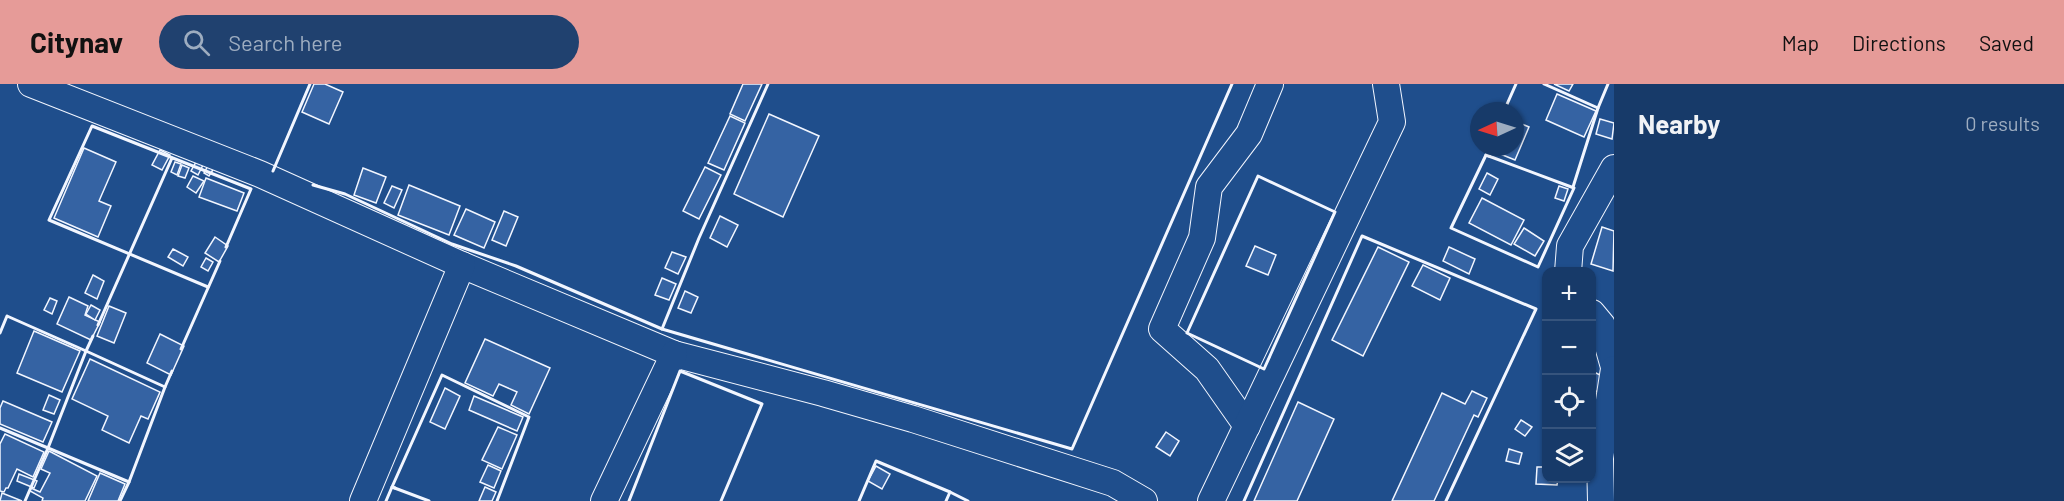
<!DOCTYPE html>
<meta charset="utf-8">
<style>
body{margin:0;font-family:Barlow,sans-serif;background:#20416f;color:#f1f3f6}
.controls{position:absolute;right:18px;bottom:18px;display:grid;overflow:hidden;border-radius:12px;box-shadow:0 2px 4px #0004}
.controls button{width:54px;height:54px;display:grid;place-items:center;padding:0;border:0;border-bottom:2px solid #36547d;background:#173a69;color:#f1f3f6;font:30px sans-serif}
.compass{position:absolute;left:1470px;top:18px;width:54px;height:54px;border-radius:50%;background:#173a69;box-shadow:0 2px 4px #0004;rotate:266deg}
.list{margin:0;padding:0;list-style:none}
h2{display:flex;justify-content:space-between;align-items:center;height:78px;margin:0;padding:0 24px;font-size:26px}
h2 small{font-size:20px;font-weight:400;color:#9eadc0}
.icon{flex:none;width:33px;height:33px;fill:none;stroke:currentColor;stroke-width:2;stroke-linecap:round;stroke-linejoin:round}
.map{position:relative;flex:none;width:1614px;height:417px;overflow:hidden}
header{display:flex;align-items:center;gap:36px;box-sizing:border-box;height:84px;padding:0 30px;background:#e69b98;color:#111}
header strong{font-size:28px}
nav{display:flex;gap:33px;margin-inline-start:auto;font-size:21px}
.search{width:420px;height:54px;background:#20416f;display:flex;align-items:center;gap:15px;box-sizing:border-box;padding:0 21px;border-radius:33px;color:#9eadc0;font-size:22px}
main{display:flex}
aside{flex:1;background:#173a69}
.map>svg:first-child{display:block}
.building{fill:#3563a3;stroke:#f2f6ff;stroke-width:1.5}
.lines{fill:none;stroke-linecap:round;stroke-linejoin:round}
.minor-casing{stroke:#f2f6ff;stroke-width:28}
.minor{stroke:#1f4e8c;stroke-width:26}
.wall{stroke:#f2f6ff;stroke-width:3}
</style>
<header>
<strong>Citynav</strong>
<div class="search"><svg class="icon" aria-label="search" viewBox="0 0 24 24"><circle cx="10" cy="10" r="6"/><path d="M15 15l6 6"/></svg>Search here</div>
<nav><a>Map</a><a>Directions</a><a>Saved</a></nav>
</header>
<main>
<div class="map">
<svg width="1614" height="417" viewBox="0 0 1614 417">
<rect width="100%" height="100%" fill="#1f4e8c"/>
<!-- building -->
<g class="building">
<path d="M 314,0 L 325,0 L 343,8 L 329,40 L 302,28 Z"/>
<path d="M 743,0 L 762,0 L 745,37 L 730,30 Z"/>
<path d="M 1554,0 L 1573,0 L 1569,7 Z"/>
<path d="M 1557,10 L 1596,27 L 1584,53 L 1546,36 Z"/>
<path d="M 769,30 L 819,52 L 783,133 L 734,110 Z"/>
<path d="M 730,32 L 745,39 L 724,86 L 708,79 Z"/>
<path d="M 1600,35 L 1614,39 L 1612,55 L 1596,50 Z"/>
<path d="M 1515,37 L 1529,43 L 1515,76 L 1493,67 L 1495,63 L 1515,63 Z"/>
<path d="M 84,64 L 116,78 L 99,117 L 111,122 L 98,153 L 54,134 Z"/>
<path d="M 160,66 L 170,71 L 162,86 L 152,81 Z"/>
<path d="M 175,78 L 181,80 L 177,91 L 171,88 Z"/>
<path d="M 196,78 L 203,81 L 198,91 L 191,87 Z"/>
<path d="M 210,78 L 216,81 L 209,92 L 204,89 Z"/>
<path d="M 182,81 L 189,84 L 185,94 L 178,92 Z"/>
<path d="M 705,83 L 721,91 L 699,135 L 683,127 Z"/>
<path d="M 363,84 L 386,93 L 376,119 L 354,111 Z"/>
<path d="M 1487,89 L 1498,95 L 1490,111 L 1479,105 Z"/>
<path d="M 193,92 L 204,97 L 196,109 L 187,103 Z"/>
<path d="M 206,94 L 244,109 L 237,127 L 199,113 Z"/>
<path d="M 409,101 L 460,122 L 449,151 L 398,131 Z"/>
<path d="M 392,102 L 402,106 L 394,124 L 384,119 Z"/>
<path d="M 1559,102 L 1568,105 L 1564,117 L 1555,114 Z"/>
<path d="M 1482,114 L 1524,136 L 1511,161 L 1469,139 Z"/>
<path d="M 466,125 L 495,138 L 484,164 L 454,151 Z"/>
<path d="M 504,127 L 518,133 L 506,162 L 492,156 Z"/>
<path d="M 720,132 L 738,141 L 727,163 L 710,154 Z"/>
<path d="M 1602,143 L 1614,147 L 1613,187 L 1591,180 Z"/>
<path d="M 1524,144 L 1544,157 L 1535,172 L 1514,160 Z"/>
<path d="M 215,153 L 228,162 L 219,178 L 205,169 Z"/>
<path d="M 1255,162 L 1276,171 L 1268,191 L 1246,182 Z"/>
<path d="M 1378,163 L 1409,178 L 1363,272 L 1332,256 Z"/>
<path d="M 1449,163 L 1475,175 L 1469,190 L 1443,177 Z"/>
<path d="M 173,165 L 188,173 L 183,182 L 168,173 Z"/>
<path d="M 672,168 L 686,173 L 678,190 L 665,184 Z"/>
<path d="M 206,174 L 213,178 L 208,187 L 201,183 Z"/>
<path d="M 1423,181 L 1450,194 L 1440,216 L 1412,202 Z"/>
<path d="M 93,191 L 104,197 L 97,215 L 85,209 Z"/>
<path d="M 662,194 L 676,200 L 669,216 L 655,211 Z"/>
<path d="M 685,207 L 698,213 L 691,229 L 678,224 Z"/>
<path d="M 69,213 L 88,222 L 85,231 L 100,238 L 91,256 L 57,240 Z"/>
<path d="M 50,214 L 57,217 L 52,230 L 44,226 Z"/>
<path d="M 91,221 L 100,226 L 95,236 L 86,230 Z"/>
<path d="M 109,222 L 126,229 L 114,259 L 97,252 Z"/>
<path d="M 34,247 L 80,267 L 62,308 L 17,289 Z"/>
<path d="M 160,250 L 184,262 L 171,291 L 147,279 Z"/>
<path d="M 485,255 L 550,284 L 529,330 L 511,321 L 517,308 L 499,300 L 493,312 L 465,299 Z"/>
<path d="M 90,275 L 160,308 L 148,335 L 141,332 L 129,359 L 102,346 L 108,332 L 72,315 Z"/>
<path d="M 1592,287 L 1610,296 L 1603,311 L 1592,305 Z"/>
<path d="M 445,304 L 460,312 L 445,345 L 430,338 Z"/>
<path d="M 1472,307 L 1487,314 L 1478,333 L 1474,331 L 1434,417 L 1392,417 L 1442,309 L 1465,320 Z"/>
<path d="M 49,311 L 60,316 L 54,330 L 43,326 Z"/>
<path d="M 474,312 L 523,333 L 517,347 L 469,326 Z"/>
<path d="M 3,317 L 52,338 L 43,358 L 0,340 L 0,324 Z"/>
<path d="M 1298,318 L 1334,335 L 1297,417 L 1254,417 Z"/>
<path d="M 1521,336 L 1532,343 L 1525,352 L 1515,345 Z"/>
<path d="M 498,343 L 517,351 L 502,385 L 482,376 Z"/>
<path d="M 1166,348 L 1179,357 L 1170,372 L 1156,363 Z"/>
<path d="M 5,350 L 44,368 L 33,393 L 17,385 L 8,404 L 6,404 L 4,408 L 0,407 L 0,360 Z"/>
<path d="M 1509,365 L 1522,369 L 1519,380 L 1506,377 Z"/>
<path d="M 49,367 L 97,392 L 85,417 L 42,417 L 43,414 L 30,407 L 31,404 L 40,408 L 50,389 L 41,385 Z"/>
<path d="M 488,381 L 501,387 L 494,404 L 480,398 Z"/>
<path d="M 876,382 L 890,390 L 882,405 L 868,397 Z"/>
<path d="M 1537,383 L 1546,383 L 1546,394 L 1558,394 L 1557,401 L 1536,400 Z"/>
<path d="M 100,389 L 125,400 L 118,417 L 88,417 Z"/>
<path d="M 19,390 L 37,397 L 34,404 L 17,397 Z"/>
<path d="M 485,403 L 496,408 L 492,417 L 479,417 Z"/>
<path d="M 2,409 L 22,417 L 0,417 Z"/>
</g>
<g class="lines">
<!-- minor casing -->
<g class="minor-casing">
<g id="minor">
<path d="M 31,0 L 260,90 L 462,181 L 674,270 L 823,309 L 913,335 L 1113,399 L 1144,417"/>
<path d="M 1568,188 L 1570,162 L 1614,84"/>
<path d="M 1592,229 L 1602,241 L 1614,283"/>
<path d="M 1247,342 L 1207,285 L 1162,245 L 1202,154 L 1209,103 L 1249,50 L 1270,0"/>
<path d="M 363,417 L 462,181"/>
<path d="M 604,417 L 674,270"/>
<path d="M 1211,417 L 1392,38 L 1386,0"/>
<path d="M 1601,417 L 1600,374 L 1614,285"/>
</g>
</g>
<!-- minor -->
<use href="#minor" class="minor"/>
<!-- wall -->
<g class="wall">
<path d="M 1544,0 L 1598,24 L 1573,103"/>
<path d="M 1598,24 L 1608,0"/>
<path d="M 1504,27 L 1516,0"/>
<path d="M 1486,71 L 1574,104 L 1538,183 L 1451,144 Z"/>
<path d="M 1489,72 L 1486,71 L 1490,63"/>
<path d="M 273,87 L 310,0"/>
<path d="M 1258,92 L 1335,128 L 1264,285 L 1187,249 Z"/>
<path d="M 313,101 L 345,110 L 452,160 L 516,182 L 662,245 L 699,154 L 768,0"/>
<path d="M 208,203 L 49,136 L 92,42 L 251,105 L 226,163"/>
<path d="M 98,241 L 172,74"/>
<path d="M 662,245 L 1072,365 L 1232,0"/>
<path d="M 0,249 L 7,232 L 86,267 L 48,364 L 129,398 L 165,303"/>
<path d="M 93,252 L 86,267 L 165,303 L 172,287"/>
<path d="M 181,265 L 220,177"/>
<path d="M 0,344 L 48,364 L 25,417"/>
<path d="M 950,408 L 968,417"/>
<path d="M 120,417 L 129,398"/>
<path d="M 386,417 L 392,403 L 395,404"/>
<path d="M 429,417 L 392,403 L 442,291 L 529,333 L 497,417"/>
<path d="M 629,417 L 680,287 L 762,320 L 721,417"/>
<path d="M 859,417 L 876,377 L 950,408 L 946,417"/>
<path d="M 1244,417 L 1362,152 L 1536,225 L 1446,417"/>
</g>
</g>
</svg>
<div class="controls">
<button>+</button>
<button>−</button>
<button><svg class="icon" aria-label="locate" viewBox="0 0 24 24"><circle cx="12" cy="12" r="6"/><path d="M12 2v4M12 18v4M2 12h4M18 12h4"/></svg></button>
<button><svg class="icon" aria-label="layers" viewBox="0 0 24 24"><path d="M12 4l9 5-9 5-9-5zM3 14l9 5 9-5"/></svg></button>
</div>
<svg class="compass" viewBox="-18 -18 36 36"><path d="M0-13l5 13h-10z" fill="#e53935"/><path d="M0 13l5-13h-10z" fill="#9eadc0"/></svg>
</div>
<aside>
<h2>Nearby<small>0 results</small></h2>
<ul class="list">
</ul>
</aside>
</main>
